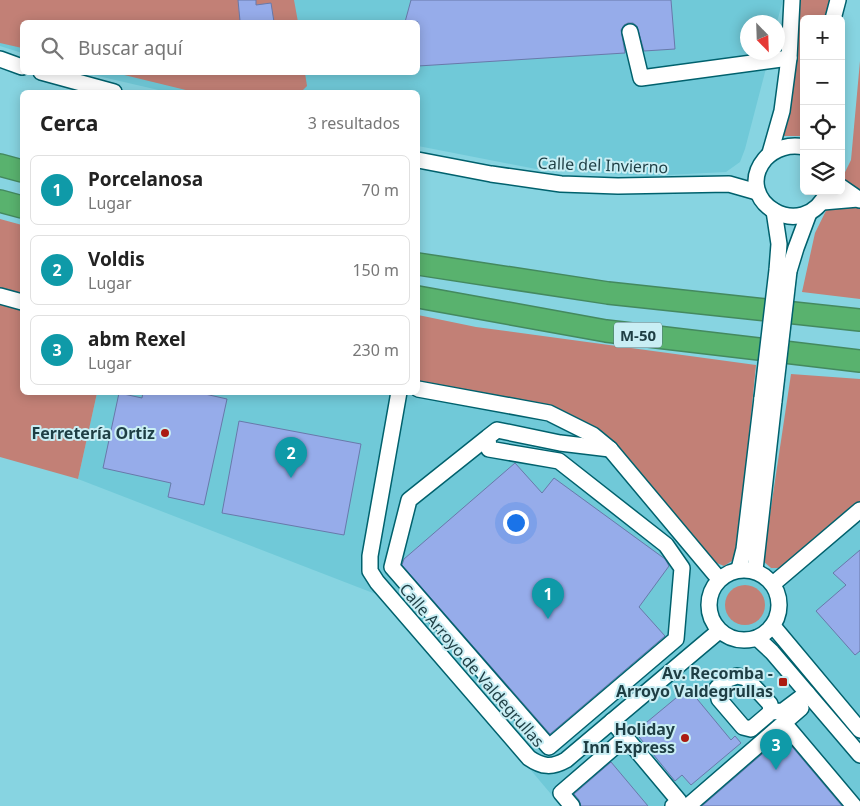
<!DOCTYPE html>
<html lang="es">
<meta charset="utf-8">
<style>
body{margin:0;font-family:"Noto Sans",sans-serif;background:#f2f2f2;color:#222}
.controls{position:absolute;right:15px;top:15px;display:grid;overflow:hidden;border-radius:8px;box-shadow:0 2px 12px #0003}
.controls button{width:45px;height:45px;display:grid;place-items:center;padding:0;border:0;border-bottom:1px solid #e0e0e0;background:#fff;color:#222;font:25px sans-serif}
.compass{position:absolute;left:740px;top:15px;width:45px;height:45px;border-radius:50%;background:#fff;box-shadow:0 2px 12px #0003;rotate:157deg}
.you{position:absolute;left:515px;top:522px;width:18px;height:18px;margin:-12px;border:4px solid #fff;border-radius:50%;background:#1a73e8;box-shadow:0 0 0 8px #1a73e833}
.badge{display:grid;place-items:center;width:32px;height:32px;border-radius:50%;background:#ab1b11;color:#fff;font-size:16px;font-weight:700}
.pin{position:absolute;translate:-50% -41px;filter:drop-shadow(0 1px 2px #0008)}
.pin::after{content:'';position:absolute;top:26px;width:18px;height:15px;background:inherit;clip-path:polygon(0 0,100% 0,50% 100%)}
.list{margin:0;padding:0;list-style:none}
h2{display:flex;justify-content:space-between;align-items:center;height:65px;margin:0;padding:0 20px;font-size:21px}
h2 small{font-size:16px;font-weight:400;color:#767676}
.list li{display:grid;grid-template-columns:32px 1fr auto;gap:15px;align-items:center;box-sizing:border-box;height:70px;margin:0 10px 10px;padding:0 10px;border:1px solid #e0e0e0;border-radius:8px}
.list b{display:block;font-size:19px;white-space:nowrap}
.list p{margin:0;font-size:16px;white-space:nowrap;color:#767676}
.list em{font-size:16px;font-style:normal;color:#767676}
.icon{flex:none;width:28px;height:28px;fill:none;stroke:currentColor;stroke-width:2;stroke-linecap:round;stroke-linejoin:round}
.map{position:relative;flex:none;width:860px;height:806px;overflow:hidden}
.search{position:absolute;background:#fff;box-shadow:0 2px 12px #0003;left:20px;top:20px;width:400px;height:55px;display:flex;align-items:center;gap:12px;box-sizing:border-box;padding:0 18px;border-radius:8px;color:#767676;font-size:19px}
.panel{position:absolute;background:#fff;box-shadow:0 2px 12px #0003;left:20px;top:90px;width:400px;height:305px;border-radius:8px}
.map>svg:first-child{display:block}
.built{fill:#70c9d8}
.green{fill:#c28076}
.building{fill:#96acea;stroke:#6879aa}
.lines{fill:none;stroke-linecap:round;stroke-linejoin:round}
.minor-casing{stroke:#00616d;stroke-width:18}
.highway-casing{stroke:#44895f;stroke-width:24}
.minor{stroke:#fff;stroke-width:15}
.highway{stroke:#59b26e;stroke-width:21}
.minor-bridge-casing{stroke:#00616d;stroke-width:18;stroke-linecap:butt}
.minor-bridge{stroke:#fff;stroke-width:15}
.poi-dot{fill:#ab1b11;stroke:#c9eef4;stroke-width:2}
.labels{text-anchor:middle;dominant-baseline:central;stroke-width:4;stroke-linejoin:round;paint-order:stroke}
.shield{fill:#c9eef4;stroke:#517379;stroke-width:1}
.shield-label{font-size:15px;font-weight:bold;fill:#1e3e44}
.street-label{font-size:16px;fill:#1e3e44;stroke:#c9eef4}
.poi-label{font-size:16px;font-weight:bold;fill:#1e3e44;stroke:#c9eef4;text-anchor:end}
</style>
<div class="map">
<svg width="860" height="806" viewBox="0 0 860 806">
<rect width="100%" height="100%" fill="#87d4e1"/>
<!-- built -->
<g class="built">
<path d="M 0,0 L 783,0 L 777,22 L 748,22 L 748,52 L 770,53 L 745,149 L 740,162 L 726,172 L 647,176 L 536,169 L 418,146 L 418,92 L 167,92 L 85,73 L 418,72 L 418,22 L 22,22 L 22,53 L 0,46 Z"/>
<path d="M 401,392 L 556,424 L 603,451 L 702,568 L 780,568 L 860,501 L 860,806 L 561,806 L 386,598 L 78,479 L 97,393 Z"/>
</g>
<!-- green -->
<g class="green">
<path d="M 0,0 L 294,0 L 298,22 L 22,22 L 22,48 L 0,43 Z"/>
<path d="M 798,0 L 832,0 L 829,5 L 825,19 L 804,19 L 804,136 L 782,136 L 789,106 L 800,4 Z"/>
<path d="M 860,61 L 860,299 L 802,292 L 815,233 L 851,160 Z"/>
<path d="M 116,73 L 305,73 L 307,86 L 301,92 L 194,92 Z"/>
<path d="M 0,219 L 22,225 L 22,392 L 97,393 L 78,479 L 0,457 Z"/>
<path d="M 418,315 L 476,327 L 756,365 L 738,548 L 735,559 L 724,566 L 712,561 L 573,418 L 418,384 Z"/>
<path d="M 791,374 L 860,379 L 860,501 L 780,568 L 771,568 L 763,561 Z"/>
<circle cx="745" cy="605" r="20"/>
</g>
<!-- building -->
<g class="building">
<path d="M 238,0 L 256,0 L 256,5 L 271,3 L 274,22 L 240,21 Z"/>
<path d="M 411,0 L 671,0 L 675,49 L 644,51 L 637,26 L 633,23 L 628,23 L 624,25 L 621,30 L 625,53 L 418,66 L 418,22 L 405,22 Z"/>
<path d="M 143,392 L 196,392 L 227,399 L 204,505 L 168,497 L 171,483 L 103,468 L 119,393 L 142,398 Z"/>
<path d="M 239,421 L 361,444 L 344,535 L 222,513 Z"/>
<path d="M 515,463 L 542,493 L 554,478 L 665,559 L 669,566 L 639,607 L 665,636 L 550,734 L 402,565 L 404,559 Z"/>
<path d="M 860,550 L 860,651 L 855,655 L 816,611 L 846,585 L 833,573 Z"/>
<path d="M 688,688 L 731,740 L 735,736 L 741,743 L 691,785 L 682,775 L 675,781 L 635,732 Z"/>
<path d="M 783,736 L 842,806 L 702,806 Z"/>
<path d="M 611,762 L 648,806 L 581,806 L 579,800 L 574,794 Z"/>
</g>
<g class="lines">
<!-- minor casing -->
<g class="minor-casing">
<g id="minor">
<path d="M 833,19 L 838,0"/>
<path d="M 630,32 L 641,78 L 789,58"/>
<path d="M 0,59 L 22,67"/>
<path d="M 41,72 L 114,92"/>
<path d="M 804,147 C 790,144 775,148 765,159 C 731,200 803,246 828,191"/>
<path d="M 770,153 L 782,111 L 789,58 L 792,0"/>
<path d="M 418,160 L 491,174 L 561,184 L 618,186 L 729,184 L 757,192"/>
<path d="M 841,187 L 860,200"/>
<path d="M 823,202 L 858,199"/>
<path d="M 774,211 L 779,244 L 777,270"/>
<path d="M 789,271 L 796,248 L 809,213"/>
<path d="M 0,296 L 22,302"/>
<path d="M 418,389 L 549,413 L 593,435 L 610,449 L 719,579"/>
<path d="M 399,392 L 370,556 L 370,571 L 377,582 L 529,758 C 542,767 552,768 566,760 L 719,631"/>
<path d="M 488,437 L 409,500 L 392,567 L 549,747 L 676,639 L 682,568 L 666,545 L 559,461 L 489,449 L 488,437 L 497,430 L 560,443 L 610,449"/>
<path d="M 739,569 L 744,549 L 762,398"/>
<circle cx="744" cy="605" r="35"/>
<path d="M 755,570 L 774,401"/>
<path d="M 773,584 L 860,510"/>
<path d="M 773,626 L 860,730"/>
<path d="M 757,638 L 772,652 L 860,755"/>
<path d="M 771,712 L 751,729 L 743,727 L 719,699 L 717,688 L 726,680 L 737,676 L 746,678 L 770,704 L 771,712 L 783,711 L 807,693"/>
<path d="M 612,721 L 679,801 L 673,806"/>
<path d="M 784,723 L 854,806"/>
<path d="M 572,806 L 561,793 L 626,737"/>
<path d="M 688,806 L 801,708"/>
</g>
</g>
<!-- highway casing -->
<g class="highway-casing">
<g id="highway">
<path d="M 0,165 L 22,171"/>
<path d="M 0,201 L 22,207"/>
<path d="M 418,264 L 608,293 L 860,320"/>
<path d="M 418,297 L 606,331 L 860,361"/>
</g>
</g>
<!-- minor -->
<use href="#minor" class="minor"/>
<!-- highway -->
<use href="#highway" class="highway"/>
<!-- minor-bridge casing -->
<g class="minor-bridge-casing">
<g id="minor-bridge">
<path d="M 762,398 L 777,270"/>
<path d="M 774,401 L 789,271"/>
</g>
</g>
<!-- minor-bridge -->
<use href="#minor-bridge" class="minor-bridge"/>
</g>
<!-- markers -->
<g class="poi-dot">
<circle cx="165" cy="433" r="5"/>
<rect x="778" y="677" width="10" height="10" rx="2.5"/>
<circle cx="685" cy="738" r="5"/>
</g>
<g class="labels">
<!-- shield labels -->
<rect class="shield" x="614" y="322.5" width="48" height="25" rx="4"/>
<g class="shield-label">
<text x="638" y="335">M-50</text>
</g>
<!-- street labels -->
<g class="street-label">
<text transform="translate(603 165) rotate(2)">Calle del Invierno</text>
<text transform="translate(472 665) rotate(49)">Calle Arroyo de Valdegrullas</text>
</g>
<!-- poi labels -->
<g class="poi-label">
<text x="155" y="433">Ferretería Ortiz</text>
<text x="773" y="673">Av. Recomba -<tspan x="773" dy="18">Arroyo Valdegrullas</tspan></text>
<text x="675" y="729">Holiday<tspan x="675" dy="18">Inn Express</tspan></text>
</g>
</g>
</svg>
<div class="controls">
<button>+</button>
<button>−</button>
<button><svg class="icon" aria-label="locate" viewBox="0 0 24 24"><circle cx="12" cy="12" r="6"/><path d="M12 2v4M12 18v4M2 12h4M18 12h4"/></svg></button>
<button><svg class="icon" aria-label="layers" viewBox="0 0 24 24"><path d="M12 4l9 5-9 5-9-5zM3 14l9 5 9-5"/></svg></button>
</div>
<svg class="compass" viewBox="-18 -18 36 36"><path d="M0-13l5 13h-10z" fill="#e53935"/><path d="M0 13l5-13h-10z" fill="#767676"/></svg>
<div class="you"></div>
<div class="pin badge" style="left:548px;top:619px;background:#0f9aa8">1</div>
<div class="pin badge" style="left:291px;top:478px;background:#0f9aa8">2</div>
<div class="pin badge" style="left:776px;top:770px;background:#0f9aa8">3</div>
<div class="search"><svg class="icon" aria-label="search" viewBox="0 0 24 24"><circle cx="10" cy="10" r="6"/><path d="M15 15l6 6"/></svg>Buscar aquí</div>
<section class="panel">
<h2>Cerca<small>3 resultados</small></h2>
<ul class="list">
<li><span class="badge" style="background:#0f9aa8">1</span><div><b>Porcelanosa</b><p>Lugar</p></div><em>70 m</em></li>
<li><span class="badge" style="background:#0f9aa8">2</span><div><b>Voldis</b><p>Lugar</p></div><em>150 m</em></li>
<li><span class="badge" style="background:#0f9aa8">3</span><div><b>abm Rexel</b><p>Lugar</p></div><em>230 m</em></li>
</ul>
</section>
</div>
